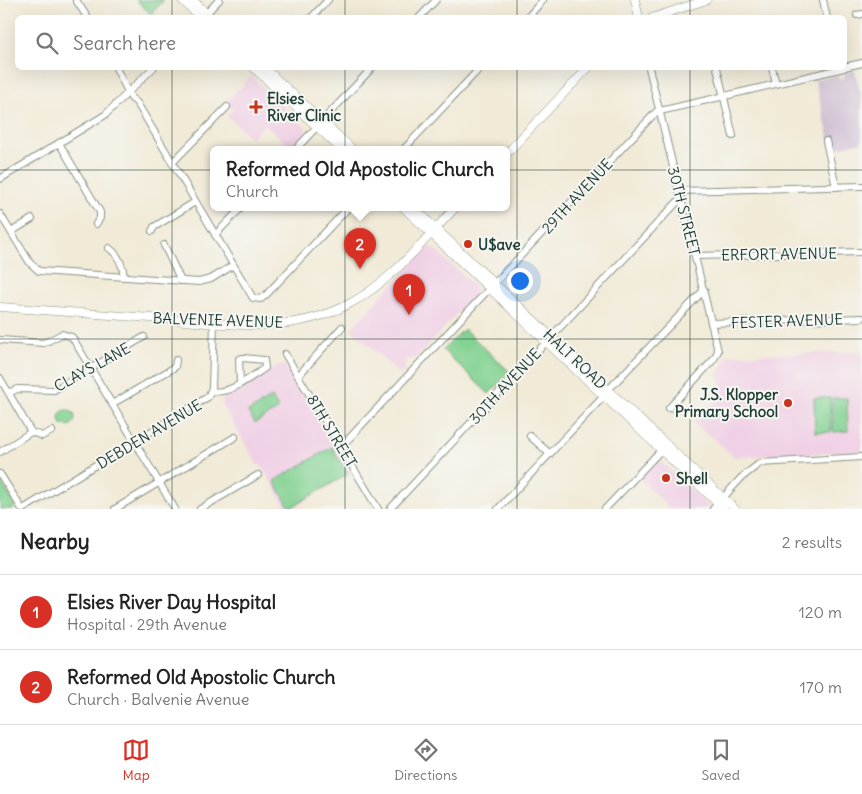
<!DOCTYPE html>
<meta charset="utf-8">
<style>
body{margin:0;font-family:Delius,sans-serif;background:#f2f2f2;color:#222}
.you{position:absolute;left:519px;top:280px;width:18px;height:18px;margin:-12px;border:4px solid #fff;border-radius:50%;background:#1a73e8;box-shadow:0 0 0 8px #1a73e833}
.badge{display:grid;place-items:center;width:32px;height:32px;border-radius:50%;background:#d93025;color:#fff;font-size:16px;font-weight:700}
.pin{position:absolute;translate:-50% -41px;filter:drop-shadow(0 1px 2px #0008)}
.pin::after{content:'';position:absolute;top:26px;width:18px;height:15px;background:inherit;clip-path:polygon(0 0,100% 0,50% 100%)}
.popup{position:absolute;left:210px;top:146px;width:300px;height:65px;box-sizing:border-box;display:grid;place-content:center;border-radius:8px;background:#fff;filter:drop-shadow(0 1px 4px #0005);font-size:16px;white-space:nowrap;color:#767676}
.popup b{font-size:19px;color:#222}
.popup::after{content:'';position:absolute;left:50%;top:100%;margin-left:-10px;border:10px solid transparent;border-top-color:#fff}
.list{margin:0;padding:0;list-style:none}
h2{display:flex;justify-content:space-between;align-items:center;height:65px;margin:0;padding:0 20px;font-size:21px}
h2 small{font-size:16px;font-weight:400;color:#767676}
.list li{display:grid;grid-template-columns:32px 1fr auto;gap:15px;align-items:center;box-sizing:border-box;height:75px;padding:0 20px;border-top:1px solid #e0e0e0}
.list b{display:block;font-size:19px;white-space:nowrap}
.list p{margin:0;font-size:16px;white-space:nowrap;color:#767676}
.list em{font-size:16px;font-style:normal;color:#767676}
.icon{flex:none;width:28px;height:28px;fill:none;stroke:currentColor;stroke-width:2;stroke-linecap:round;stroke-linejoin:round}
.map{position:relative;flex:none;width:862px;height:509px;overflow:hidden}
.search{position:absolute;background:#fff;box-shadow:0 5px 20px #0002;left:15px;right:15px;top:15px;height:55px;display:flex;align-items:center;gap:12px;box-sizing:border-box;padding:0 18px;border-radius:8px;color:#767676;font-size:19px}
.sheet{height:215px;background:#fff}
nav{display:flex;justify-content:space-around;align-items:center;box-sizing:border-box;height:70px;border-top:1px solid #e0e0e0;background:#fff;font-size:14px;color:#767676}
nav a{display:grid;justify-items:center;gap:2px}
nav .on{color:#d93025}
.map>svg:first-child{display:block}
.built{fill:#f0d0e5}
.industrial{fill:#cebed2}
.green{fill:#83d292;stroke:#518863}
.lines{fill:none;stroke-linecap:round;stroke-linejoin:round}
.minor-casing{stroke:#889486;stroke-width:8}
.tertiary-casing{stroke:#889486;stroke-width:9}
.minor{stroke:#fff;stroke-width:6}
.tertiary{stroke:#fff;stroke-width:8}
.grid{fill:none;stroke:#1f3d34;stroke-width:1;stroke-opacity:0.55}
.poi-dot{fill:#c8321e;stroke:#f6f6f2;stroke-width:2}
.labels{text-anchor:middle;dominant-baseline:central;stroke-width:4;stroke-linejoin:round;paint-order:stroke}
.poi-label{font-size:15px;font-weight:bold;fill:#1f3d34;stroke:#f6f6f2;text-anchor:start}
.street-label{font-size:15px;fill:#1f3d34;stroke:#f6f6f2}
</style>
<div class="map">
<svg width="862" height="509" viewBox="0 0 862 509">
<rect width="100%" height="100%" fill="#f6f6f2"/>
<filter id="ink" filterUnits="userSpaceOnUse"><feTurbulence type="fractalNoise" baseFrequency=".02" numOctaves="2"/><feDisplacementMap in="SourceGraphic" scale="10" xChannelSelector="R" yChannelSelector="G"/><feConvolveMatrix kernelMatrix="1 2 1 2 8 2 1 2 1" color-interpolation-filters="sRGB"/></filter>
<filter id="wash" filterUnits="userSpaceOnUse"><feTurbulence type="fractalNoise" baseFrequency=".0096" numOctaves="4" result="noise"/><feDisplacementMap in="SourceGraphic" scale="20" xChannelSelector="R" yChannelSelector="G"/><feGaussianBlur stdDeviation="1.12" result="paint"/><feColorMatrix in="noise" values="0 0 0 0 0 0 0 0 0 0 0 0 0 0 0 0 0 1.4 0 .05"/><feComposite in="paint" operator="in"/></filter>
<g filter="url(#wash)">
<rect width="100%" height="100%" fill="#f1ead7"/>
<!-- built -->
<g class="built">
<path d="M 251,76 L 305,127 L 306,133 L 291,148 L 265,124 L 251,138 L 227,116 L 233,109 L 226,103 Z"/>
<path d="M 433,248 L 476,287 L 476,293 L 415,359 L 408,359 L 405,362 L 405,369 L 400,374 L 351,329 L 425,249 Z"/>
<path d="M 862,352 L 862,451 L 735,457 L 693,422 L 704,410 L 724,396 L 719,374 L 727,355 Z"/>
<path d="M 279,365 L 285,365 L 350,474 L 291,509 L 287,509 L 261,465 L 258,466 L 222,404 L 223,398 Z"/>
<path d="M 658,459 L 708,506 L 705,509 L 671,509 L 638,478 Z"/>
</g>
<!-- industrial -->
<path class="industrial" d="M 855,71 L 862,100 L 862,142 L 832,149 L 815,80 L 835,75 L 840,79 L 844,78 L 846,72 Z"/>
<!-- green -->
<g class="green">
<path d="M 136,0 L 164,0 L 151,14 Z"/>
<path d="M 464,329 L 510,372 L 489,394 L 443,350 Z"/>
<path d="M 272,397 L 279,409 L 255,423 L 248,412 Z"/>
<path d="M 830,398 L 831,432 L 815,432 L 814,398 Z"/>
<path d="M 832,398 L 847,398 L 848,431 L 833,432 Z"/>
<circle cx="67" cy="418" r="8"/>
<path d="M 332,447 L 348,474 L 290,508 L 274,481 Z"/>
<path d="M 0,481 L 14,503 L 14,509 L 0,509 Z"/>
</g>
</g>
<g filter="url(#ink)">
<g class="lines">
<!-- minor casing -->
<g class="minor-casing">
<g id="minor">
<path d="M 76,0 L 87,17"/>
<path d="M 823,0 L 827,18"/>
<path d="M 857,15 L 862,14"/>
<path d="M 203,17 L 219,0"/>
<path d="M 311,18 L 328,0"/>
<path d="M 419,18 L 436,0"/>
<path d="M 527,18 L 543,0"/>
<path d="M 844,67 L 862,63"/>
<path d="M 116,68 L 131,98 L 137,103 L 253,298 L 261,299 L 266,295 L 348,208"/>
<path d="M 649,68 L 718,351 L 714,359 L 669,408"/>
<path d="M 717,68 L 733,136"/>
<path d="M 772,68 L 776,84"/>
<path d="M 826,141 L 836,187"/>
<path d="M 59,143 L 100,212 L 100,218 L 96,224"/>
<path d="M 295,150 L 372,68"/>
<path d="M 403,150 L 480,68"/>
<path d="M 172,163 L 227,107"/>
<path d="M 0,179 L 105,115 L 153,68"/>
<path d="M 680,191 L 862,186"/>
<path d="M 0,214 L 30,263 L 39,271 L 199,282 L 211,279 L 232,266"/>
<path d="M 152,231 L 154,227 L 195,202"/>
<path d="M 11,232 L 32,219"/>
<path d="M 215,235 L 241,208"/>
<path d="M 164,245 L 181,281"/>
<path d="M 109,248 C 119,255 123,266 124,277"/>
<path d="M 695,256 L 862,252"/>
<path d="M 495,283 L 656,112 L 844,68"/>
<path d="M 711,323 L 862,318"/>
<path d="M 0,340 L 44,343 L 62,334 L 72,337 L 175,509"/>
<path d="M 285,354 L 378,509"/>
<path d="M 298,376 L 342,327"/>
<path d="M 0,378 L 31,432 L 42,436 L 52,431"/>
<path d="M 608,390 L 704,290"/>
<path d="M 212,391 C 229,395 251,377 265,368 L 264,360 L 243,358 L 239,359 L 240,383"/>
<path d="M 9,393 L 17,389 L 54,390 L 144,337"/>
<path d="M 112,404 L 175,367 L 176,360"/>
<path d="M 530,436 L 550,454"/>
<path d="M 341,447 L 489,289"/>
<path d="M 0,452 L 31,432"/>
<path d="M 0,474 L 22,509"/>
<path d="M 23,509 L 208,397 L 212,388 L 214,322"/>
<path d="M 115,509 L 235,437"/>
<path d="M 200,509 L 258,475"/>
<path d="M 390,509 L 681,198"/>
<path d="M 498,509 L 604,396"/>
<path d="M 605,509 L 665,446"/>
<path d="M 713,509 L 741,478 L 760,463 L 862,457"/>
</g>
</g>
<!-- tertiary casing -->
<g class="tertiary-casing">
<g id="tertiary">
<path d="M 182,0 L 201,18"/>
<path d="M 193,0 L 211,18"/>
<path d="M 635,0 L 639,18"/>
<path d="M 652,18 L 706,0"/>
<path d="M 254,68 L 342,150"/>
<path d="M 265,68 L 353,150"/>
<path d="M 506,154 L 588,68"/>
<path d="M 404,208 L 724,509"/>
<path d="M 414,208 L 735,509"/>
<path d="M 0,307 C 50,311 101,314 151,318 C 217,323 288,337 349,304 C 391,282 422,242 455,208"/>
</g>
</g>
<!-- minor -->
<use href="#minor" class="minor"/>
<!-- tertiary -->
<use href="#tertiary" class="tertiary"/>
</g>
</g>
<!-- grid -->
<path class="grid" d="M 172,0 L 172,18M 345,0 L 345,18M 517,0 L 517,18M 690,0 L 690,18M 172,68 L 172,509M 345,68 L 345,509M 517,68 L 517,509M 690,68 L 690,509M 0,170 L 862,170M 0,339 L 862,339"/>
<!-- markers -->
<g class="poi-dot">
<path d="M253.5 99.5h5v5h5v5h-5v5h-5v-5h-5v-5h5z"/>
<circle cx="468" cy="244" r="5"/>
<circle cx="788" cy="403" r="5"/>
<circle cx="666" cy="478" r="5"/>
</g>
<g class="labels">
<!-- poi labels -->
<g class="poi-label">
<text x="267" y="98">Elsies<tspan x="267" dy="17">River Clinic</tspan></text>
<text x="478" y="244">U$ave</text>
<text x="778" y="394" text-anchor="end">J.S. Klopper<tspan x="778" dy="17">Primary School</tspan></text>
<text x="676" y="478">Shell</text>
</g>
<!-- street labels -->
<g class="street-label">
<text transform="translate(577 196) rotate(-47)">29TH AVENUE</text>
<text transform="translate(684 211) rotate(76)">30TH STREET</text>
<text transform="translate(779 254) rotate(-1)">ERFORT AVENUE</text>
<text transform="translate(218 320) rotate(2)">BALVENIE AVENUE</text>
<text transform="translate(787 321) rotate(-2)">FESTER AVENUE</text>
<text transform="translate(575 359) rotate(43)">HALT ROAD</text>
<text transform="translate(92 367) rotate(-29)">CLAYS LANE</text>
<text transform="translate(505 386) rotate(-47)">30TH AVENUE</text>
<text transform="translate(332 431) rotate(59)">8TH STREET</text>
<text transform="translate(149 434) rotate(-31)">DEBDEN AVENUE</text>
</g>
</g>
</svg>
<div class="you"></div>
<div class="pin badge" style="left:409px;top:315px">1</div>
<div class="pin badge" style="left:360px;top:269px">2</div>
<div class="popup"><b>Reformed Old Apostolic Church</b>Church</div>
<div class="search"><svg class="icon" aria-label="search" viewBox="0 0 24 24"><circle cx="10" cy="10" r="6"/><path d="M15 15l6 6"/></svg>Search here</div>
</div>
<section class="sheet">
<h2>Nearby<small>2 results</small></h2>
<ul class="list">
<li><span class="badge">1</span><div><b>Elsies River Day Hospital</b><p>Hospital · 29th Avenue</p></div><em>120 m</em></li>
<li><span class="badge">2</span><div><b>Reformed Old Apostolic Church</b><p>Church · Balvenie Avenue</p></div><em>170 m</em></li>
</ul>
</section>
<nav>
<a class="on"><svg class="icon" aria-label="map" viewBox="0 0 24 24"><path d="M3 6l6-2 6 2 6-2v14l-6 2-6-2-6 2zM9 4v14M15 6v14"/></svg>Map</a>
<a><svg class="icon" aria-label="directions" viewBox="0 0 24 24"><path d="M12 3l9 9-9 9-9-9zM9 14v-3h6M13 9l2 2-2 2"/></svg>Directions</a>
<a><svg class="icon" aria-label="saved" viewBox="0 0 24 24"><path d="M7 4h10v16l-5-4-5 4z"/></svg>Saved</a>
</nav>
